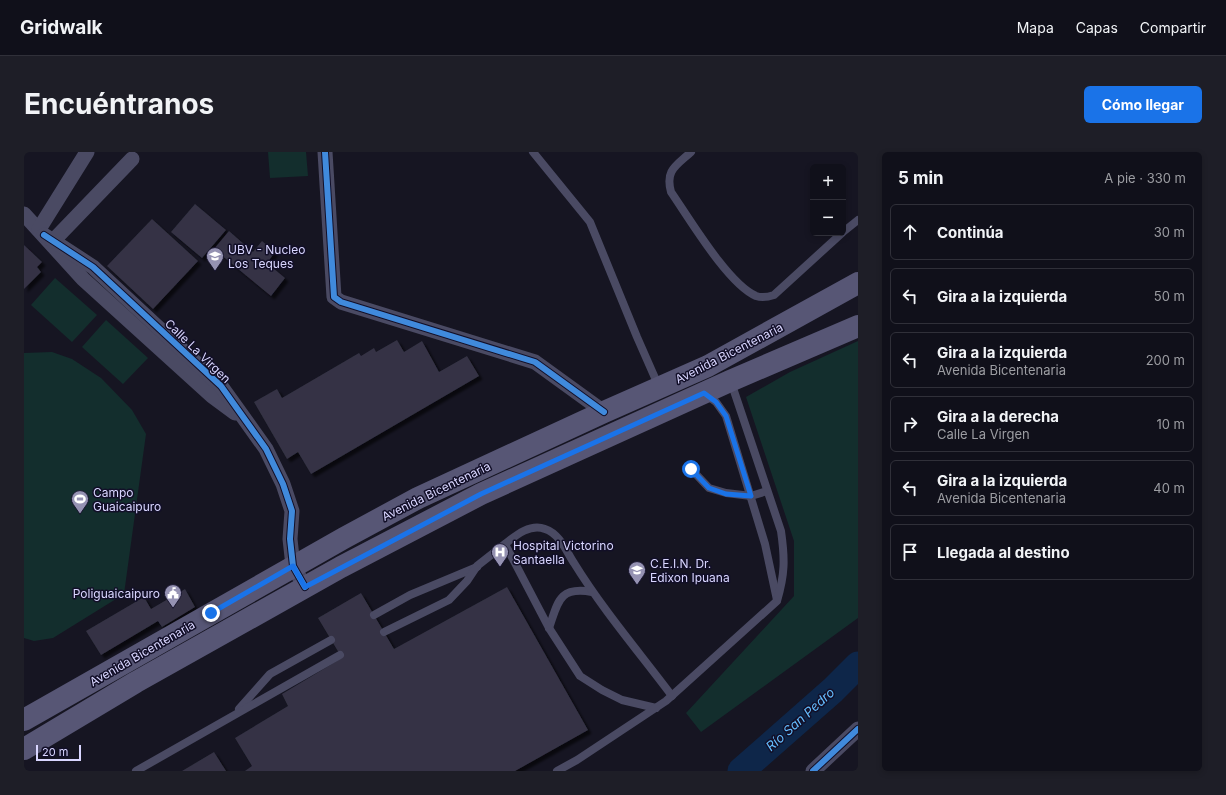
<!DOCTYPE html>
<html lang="es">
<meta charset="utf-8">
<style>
body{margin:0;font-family:Inter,sans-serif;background:#1e1e27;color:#f1f3f6}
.controls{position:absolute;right:12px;top:12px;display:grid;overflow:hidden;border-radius:6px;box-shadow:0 2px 6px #0003}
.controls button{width:36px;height:36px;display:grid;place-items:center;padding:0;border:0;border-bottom:1px solid #303039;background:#10101a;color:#f1f3f6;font:20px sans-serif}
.scale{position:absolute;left:12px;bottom:10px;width:45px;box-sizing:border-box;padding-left:4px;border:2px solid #d9d6ff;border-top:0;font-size:11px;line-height:14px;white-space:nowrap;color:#d9d6ff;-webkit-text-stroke:3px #120f28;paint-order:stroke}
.stop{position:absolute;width:12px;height:12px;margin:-9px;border:3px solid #1a73e8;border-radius:50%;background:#fff}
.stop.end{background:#1a73e8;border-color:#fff;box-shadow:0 1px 4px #0008}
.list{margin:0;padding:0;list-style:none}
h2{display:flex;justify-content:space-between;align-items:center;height:52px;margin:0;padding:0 16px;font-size:17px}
h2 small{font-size:13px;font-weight:400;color:#9c9da2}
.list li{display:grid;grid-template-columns:26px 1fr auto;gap:12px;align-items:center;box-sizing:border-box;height:56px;margin:0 8px 8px;padding:0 8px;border:1px solid #303039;border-radius:6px}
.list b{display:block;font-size:15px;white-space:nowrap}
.list p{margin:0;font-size:13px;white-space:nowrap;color:#9c9da2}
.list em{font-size:13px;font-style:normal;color:#9c9da2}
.icon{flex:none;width:22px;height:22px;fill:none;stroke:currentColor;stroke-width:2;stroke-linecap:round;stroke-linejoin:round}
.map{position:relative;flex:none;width:834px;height:619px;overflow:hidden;border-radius:6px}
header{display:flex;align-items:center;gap:24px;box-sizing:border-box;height:56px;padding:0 20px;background:#10101a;border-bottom:1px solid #303039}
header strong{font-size:19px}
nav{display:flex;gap:22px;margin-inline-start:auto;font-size:14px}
.intro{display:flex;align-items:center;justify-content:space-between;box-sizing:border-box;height:96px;padding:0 24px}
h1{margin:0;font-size:28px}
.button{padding:10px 18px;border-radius:6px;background:#1a73e8;color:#fff;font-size:14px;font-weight:700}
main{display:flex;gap:24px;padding:0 24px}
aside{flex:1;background:#10101a;border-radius:6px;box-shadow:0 2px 6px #0003}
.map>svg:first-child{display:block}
.green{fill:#132e2d}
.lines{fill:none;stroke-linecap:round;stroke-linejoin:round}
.river{stroke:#0e2649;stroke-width:27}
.building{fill:#343344;filter:url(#shadow)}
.service{stroke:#4a4a63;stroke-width:8}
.minor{stroke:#4a4a63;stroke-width:15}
.secondary{stroke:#575675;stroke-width:22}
.cycleway-casing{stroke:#120f28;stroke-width:8}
.cycleway{stroke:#408adc;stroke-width:6}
.route{stroke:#1a73e8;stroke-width:5}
.labels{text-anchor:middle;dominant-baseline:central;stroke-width:3;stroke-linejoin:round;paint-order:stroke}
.poi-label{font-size:12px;fill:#d9d6ff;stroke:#120f28;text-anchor:start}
.street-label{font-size:12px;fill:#d9d6ff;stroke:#120f28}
.water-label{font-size:13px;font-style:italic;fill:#64bdff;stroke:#120f28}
</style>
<header>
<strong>Gridwalk</strong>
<nav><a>Mapa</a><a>Capas</a><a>Compartir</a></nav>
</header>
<div class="intro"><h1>Encuéntranos</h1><a class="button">Cómo llegar</a></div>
<main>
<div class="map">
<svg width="834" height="619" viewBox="0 0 834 619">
<defs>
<filter id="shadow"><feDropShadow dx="3.5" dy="3.5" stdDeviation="1" flood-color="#0009"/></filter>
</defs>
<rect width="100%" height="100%" fill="#161522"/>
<!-- green -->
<g class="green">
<path d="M 244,0 L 282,0 L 284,24 L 246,26 Z"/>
<path d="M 31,126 L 73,163 L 48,190 L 7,153 Z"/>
<path d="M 82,168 L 124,206 L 99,232 L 58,195 Z"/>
<path d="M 834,189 L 834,466 L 677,580 L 662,561 L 770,444 L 770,389 L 722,245 L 766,220 Z"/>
<path d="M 28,200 L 48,207 L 77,226 L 108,258 L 122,282 L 100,442 L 29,486 L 10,489 L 0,486 L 0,201 Z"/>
</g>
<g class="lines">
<!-- river -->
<path class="river" d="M 717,619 L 809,538 L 834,513"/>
</g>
<!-- building -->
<g class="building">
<path d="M 171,52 L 202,78 L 178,106 L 147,80 Z"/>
<path d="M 128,67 L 174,109 L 129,157 L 83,114 Z"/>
<path d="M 205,79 L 229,100 L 238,89 L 251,100 L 243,111 L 261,126 L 247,144 L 190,97 Z"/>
<path d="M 0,93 L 18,110 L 13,115 L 17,120 L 0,137 Z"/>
<path d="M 373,188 L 380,200 L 398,189 L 415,220 L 443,204 L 455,224 L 287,322 L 274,300 L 263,307 L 230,250 L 253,237 L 258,246 L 335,201 L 337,204 L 350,196 L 352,200 Z"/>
<path d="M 483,435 L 564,578 L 491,619 L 221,619 L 228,614 L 211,586 L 264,554 L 258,542 L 318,506 L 294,466 L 337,441 L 370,497 Z"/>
<path d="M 161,437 L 171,455 L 138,475 L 134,469 L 77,503 L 62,479 L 120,445 L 127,457 Z"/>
<path d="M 190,600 L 202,619 L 158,619 Z"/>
</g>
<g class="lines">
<!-- service -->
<g class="service">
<path d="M 509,0 L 566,70 L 613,185 L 635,235"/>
<path d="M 667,0 C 652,14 641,18 647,40 C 665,66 704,132 732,144 C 738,146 744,145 750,143 L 818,81"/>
<path d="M 819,80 L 834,68"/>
<path d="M 681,242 L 692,250 L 702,264 L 741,392 L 753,448"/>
<path d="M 667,317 L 685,336 L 702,341 L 727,344 L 743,339"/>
<path d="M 350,463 L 386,443 L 453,415"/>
<path d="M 525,476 C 534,450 535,434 568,440"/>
<path d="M 360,480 L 425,448 L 443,429 L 453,414 L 481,392"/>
<path d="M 632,556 L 598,548 L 578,538 L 556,524 L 525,476 L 481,392 C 491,384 506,371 521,377 C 536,382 542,399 550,411 C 579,458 615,500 648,544"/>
<path d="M 215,557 L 246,522 L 307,488"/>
<path d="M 112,619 L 316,503"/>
<path d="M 533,619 L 553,608 L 642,549 L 753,449 C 761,422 761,407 757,379 L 707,230"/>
</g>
<!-- minor -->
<g class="minor">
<path d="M 301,0 L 310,145 L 317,150 L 511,210 L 580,260"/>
<path d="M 0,62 L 59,127 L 188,244 L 211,261"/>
<path d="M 15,77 L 63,0"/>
<path d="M 20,83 L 69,115 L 197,234 L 242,297 L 259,332 L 268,359 L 266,387 L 269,414 L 281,435"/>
<path d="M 29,89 L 108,7"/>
<path d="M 789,619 L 834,577"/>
</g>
<!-- secondary -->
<g class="secondary">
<path d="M 0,568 L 320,386 L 394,346 L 580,260 L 684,214 L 834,131"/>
<path d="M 0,597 L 112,530 L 317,415 L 457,342 L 706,229 L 834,174"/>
</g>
<!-- cycleway casing -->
<g class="cycleway-casing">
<g id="cycleway">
<path d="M 301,0 L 310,145 L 317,150 L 511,210 L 580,260"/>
<path d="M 20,83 L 69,115 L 197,234 L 242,297 L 259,332 L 268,359 L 266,387 L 269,414 L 281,435"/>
<path d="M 789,619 L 834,577"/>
</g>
</g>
<!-- cycleway -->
<use href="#cycleway" class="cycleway"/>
</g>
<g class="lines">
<!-- route -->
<path class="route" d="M 187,461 L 269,414 L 281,435 L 457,342 L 680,241 L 692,250 L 702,264 L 727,344 L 702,342 L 685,336 L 667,317"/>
</g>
<!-- icons -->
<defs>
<g id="university-pin" transform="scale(0.9)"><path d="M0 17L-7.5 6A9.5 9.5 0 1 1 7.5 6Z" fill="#9592b2" stroke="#120f28"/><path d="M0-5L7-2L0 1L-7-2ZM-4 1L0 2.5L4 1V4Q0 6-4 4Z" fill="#fff"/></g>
<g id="stadium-pin" transform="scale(0.9)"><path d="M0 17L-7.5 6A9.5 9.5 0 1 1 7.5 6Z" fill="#9592b2" stroke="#120f28"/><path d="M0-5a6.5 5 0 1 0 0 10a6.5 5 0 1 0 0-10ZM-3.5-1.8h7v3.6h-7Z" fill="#fff"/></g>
<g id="hospital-pin" transform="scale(0.9)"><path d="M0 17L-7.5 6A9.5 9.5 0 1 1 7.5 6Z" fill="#9592b2" stroke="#120f28"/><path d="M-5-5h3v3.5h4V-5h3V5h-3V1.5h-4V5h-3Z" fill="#fff"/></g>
<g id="school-pin" transform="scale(0.9)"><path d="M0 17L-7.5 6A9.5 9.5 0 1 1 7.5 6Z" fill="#9592b2" stroke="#120f28"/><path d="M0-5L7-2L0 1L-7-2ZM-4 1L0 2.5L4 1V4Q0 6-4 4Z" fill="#fff"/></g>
<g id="civic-pin" transform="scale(0.9)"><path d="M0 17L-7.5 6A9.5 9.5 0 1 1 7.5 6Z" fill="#9592b2" stroke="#120f28"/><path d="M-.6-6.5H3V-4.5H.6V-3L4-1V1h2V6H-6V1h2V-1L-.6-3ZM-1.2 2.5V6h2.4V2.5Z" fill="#fff"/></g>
</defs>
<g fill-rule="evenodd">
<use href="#university-pin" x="191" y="104"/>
<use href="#stadium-pin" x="56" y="347"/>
<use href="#hospital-pin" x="476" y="400"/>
<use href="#school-pin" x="613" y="418"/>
<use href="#civic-pin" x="149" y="441"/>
</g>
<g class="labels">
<!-- poi labels -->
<g class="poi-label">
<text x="204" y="97">UBV - Nucleo<tspan x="204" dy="14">Los Teques</tspan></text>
<text x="69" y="340">Campo<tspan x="69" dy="14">Guaicaipuro</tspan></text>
<text x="489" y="393">Hospital Victorino<tspan x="489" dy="14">Santaella</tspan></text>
<text x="626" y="411">C.E.I.N. Dr.<tspan x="626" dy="14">Edixon Ipuana</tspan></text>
<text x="136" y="441" text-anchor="end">Poliguaicaipuro</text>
</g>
<!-- street labels -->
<g class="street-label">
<text transform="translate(174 199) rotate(44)">Calle La Virgen</text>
<text transform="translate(705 201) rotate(-27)">Avenida Bicentenaria</text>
<text transform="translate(412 339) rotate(-26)">Avenida Bicentenaria</text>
<text transform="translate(118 501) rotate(-30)">Avenida Bicentenaria</text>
</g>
<!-- water labels -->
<g class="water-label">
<text transform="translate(776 567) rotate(-42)">Río San Pedro</text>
</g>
</g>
</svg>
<div class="controls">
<button>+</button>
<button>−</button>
</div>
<div class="scale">20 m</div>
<div class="stop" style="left:667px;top:317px"></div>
<div class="stop end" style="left:187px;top:461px"></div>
</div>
<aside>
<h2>5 min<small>A pie · 330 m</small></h2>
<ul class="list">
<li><svg class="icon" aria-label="ahead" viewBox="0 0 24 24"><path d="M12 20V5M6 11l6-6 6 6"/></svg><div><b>Continúa</b></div><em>30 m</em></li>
<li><svg class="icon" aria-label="left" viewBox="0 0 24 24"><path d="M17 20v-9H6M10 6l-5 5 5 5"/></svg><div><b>Gira a la izquierda</b></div><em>50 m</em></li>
<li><svg class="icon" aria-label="left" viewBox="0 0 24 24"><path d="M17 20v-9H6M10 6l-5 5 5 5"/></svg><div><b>Gira a la izquierda</b><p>Avenida Bicentenaria</p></div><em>200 m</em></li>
<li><svg class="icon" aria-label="right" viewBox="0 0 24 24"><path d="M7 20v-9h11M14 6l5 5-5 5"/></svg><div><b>Gira a la derecha</b><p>Calle La Virgen</p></div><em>10 m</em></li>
<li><svg class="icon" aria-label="left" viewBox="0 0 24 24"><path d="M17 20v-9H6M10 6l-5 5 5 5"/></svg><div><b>Gira a la izquierda</b><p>Avenida Bicentenaria</p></div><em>40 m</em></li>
<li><svg class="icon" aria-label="arrive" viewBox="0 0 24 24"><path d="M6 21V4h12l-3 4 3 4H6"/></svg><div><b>Llegada al destino</b></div></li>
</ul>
</aside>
</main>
